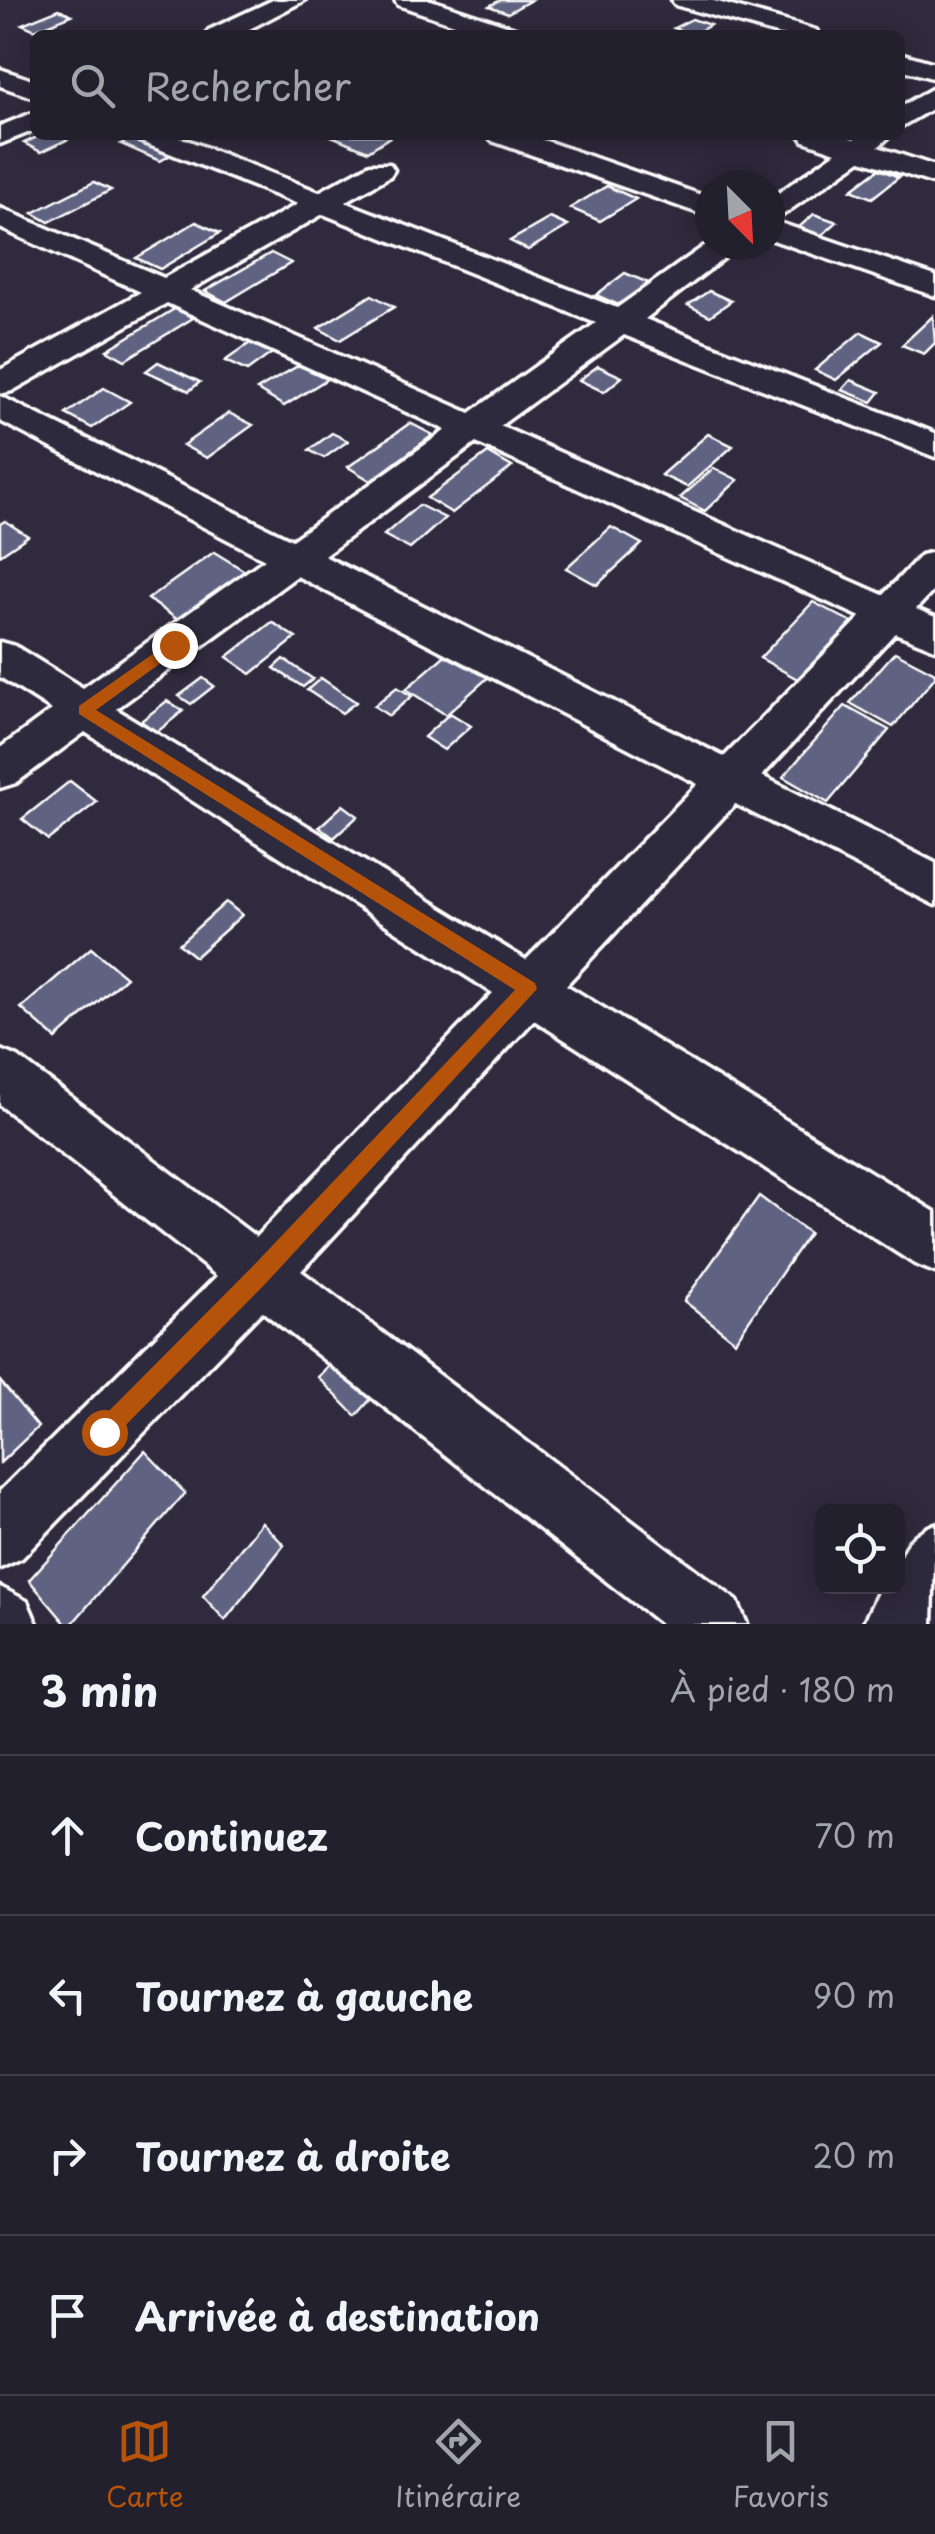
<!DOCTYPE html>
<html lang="fr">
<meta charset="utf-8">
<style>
body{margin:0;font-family:"Playpen Sans",sans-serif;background:#2b2836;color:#f1f3f6}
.controls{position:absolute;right:30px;bottom:30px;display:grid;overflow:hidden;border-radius:15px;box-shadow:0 5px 25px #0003}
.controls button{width:90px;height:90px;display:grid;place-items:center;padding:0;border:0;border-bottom:2px solid #403e4a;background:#23202e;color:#f1f3f6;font:50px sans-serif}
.compass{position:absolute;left:695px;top:170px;width:90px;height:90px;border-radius:50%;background:#23202e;box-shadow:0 5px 25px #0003;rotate:156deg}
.stop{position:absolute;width:30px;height:30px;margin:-22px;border:8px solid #b45309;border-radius:50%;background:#fff}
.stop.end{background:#b45309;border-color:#fff;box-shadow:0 2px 10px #0008}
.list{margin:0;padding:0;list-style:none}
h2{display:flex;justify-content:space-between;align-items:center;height:130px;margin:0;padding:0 40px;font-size:42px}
h2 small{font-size:32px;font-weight:400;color:#a3a3aa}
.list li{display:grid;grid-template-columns:65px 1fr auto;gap:30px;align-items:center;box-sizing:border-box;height:160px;padding:0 40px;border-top:2px solid #403e4a}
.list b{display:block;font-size:38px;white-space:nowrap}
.list em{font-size:32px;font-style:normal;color:#a3a3aa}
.icon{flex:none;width:55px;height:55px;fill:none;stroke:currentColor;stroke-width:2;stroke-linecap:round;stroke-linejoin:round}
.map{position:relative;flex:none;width:935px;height:1624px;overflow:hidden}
.search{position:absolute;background:#23202e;box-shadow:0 5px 25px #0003;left:30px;right:30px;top:30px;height:110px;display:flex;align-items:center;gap:25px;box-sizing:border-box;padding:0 35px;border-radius:15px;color:#a3a3aa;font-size:38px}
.sheet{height:770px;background:#23202e}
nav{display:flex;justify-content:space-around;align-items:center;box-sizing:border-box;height:140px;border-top:2px solid #403e4a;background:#23202e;font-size:28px;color:#a3a3aa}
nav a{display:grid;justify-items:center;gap:5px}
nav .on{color:#b45309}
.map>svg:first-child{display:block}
.building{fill:#5f6481;stroke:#fff;stroke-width:2.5}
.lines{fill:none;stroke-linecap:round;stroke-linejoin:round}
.minor-casing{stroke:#fff;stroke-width:7}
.minor{fill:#2f2a3d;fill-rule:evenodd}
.route{fill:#b45309}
</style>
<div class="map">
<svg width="935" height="1624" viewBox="0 0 935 1624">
<rect width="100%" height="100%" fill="#2f2a3d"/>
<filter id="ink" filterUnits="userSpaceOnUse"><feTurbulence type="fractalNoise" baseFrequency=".01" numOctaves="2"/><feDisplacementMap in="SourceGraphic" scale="20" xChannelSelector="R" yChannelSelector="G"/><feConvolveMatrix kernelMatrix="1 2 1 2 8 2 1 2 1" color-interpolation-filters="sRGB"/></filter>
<g filter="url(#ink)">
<!-- building -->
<g class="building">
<path d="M 501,0 L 531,0 L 508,13 L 489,6 Z"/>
<path d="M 59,9 L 72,15 L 35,30 L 22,24 Z"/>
<path d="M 692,19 L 710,25 L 693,35 L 674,28 Z"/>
<path d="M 41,135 L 77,135 L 41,152 L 24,143 Z"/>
<path d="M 329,135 L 393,135 L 368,151 Z"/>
<path d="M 131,139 L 171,155 L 160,161 L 121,144 Z"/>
<path d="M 879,169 L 899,177 L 872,198 L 851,190 Z"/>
<path d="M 94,182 L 111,190 L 49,222 L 33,213 Z"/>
<path d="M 607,186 L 636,199 L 600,221 L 570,208 Z"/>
<path d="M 814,214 L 837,222 L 821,236 L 798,228 Z"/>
<path d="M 550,218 L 568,226 L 528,250 L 510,241 Z"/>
<path d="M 196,222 L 220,233 L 160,269 L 136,258 Z"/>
<path d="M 271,253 L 291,263 L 226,302 L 205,291 Z"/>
<path d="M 625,273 L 651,284 L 623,307 L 596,295 Z"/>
<path d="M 709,291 L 731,301 L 710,316 L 688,305 Z"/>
<path d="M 372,295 L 394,307 L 340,340 L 318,328 Z"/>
<path d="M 176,308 L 193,318 L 125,360 L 107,350 Z"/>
<path d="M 933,316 L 935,343 L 924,354 L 902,345 Z"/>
<path d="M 861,332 L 882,342 L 836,380 L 815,370 Z"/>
<path d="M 250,343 L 272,353 L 247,371 L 225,361 Z"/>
<path d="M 158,362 L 200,382 L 189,391 L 146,371 Z"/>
<path d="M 301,364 L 327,379 L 284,406 L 257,390 Z"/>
<path d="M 598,366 L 622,377 L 604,392 L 579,380 Z"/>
<path d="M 851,380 L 880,392 L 872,402 L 842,390 Z"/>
<path d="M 104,388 L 130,402 L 92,428 L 66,414 Z"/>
<path d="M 229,413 L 253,425 L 207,458 L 183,445 Z"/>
<path d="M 410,423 L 433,435 L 371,481 L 348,467 Z"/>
<path d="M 332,433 L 348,441 L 324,458 L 309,450 Z"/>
<path d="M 708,434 L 733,446 L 687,487 L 661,475 Z"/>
<path d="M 488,453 L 512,467 L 452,513 L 427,498 Z"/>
<path d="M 714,468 L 738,480 L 705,511 L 680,498 Z"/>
<path d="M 419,505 L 445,518 L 410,549 L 384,535 Z"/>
<path d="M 5,521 L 28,536 L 0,555 L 0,524 Z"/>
<path d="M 611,527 L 642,544 L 597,585 L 566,568 Z"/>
<path d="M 214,552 L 245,571 L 178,620 L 148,599 Z"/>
<path d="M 813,602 L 855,624 L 801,681 L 760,658 Z"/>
<path d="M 272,622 L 296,638 L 251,674 L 227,657 Z"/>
<path d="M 452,649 L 492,674 L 446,715 L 406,689 Z"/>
<path d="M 895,652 L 935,673 L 935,677 L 893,727 L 850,703 Z"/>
<path d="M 284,659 L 313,679 L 303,687 L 274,668 Z"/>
<path d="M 203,678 L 214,686 L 191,704 L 179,696 Z"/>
<path d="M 321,678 L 356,702 L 342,713 L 307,690 Z"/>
<path d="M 397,687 L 412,696 L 389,716 L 374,706 Z"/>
<path d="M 167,701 L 183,711 L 156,733 L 141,721 Z"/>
<path d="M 845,706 L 889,730 L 828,803 L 783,777 Z"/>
<path d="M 450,713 L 471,726 L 444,750 L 424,737 Z"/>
<path d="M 70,781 L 97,802 L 48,840 L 22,819 Z"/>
<path d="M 343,805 L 358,816 L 334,838 L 319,827 Z"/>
<path d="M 226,902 L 242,915 L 195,957 L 179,944 Z"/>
<path d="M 91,948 L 126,977 L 56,1039 L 21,1008 Z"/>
<path d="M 759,1196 L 809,1233 L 735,1341 L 684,1301 Z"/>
<path d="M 340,1353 L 377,1392 L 356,1416 L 318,1377 Z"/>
<path d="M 0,1381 L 38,1427 L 0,1463 Z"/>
<path d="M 145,1451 L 185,1493 L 72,1624 L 66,1624 L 29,1580 Z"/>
<path d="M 262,1522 L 284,1545 L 225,1620 L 203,1596 Z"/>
</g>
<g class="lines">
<!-- minor casing -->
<g class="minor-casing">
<g id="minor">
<path d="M 273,0 L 305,0 L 238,35 L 205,35 L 209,30 Z"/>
<path d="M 395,0 L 431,0 L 521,30 L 525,35 L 487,35 L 398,5 Z"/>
<path d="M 672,0 L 711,0 L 816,30 L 820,35 L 780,35 L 675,5 Z"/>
<path d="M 900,53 L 935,63 L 935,79 L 900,69 Z"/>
<path d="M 0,69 L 35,81 L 35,98 L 0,86 Z"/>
<path d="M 935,87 L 935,107 L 900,127 L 900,107 Z"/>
<path d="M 35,112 L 35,130 L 0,144 L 0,126 Z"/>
<path d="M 135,135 L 174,135 L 319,192 L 370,164 L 390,164 L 394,170 L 390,176 L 345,202 L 617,308 L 710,242 L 741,245 L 645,319 L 935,433 L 935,457 L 624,335 L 500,426 L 883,595 L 921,555 L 935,552 L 935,589 L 916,609 L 935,617 L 935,649 L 895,633 L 762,776 L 935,863 L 935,905 L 735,804 L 566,985 L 935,1212 L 935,1272 L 915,1264 L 534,1020 L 301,1271 L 737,1601 L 747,1624 L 661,1624 L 262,1311 L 22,1558 L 0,1568 L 0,1491 L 217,1276 L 0,1105 L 0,1050 L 18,1057 L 256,1237 L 493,993 L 85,732 L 16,783 L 0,788 L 0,748 L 52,710 L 0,677 L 0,642 L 15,646 L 83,688 L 265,559 L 0,421 L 0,396 L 292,540 L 446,430 L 167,303 L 12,391 L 0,394 L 0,370 L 141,292 L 0,228 L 0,208 L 164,278 L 298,204 L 139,141 ZM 323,214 L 596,323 L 470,413 L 190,290 ZM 476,443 L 861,617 L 724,757 L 324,556 ZM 297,576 L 698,784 L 526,960 L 116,709 Z"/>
<path d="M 488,135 L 529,135 L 710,198 L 710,217 L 492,141 Z"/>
<path d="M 800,135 L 842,135 L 854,139 L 859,135 L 891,135 L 878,147 L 935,166 L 935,184 L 861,160 L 774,221 L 935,276 L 935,296 L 770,239 L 770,199 L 836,152 L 804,141 Z"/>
<path d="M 935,1524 L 932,1624 L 863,1624 L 881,1586 L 898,1586 C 898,1554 904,1537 935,1524 Z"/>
<path d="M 0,1587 L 27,1601 L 37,1624 L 0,1624 Z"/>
</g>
</g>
<!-- minor -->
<use href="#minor" class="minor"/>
</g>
</g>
<!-- route -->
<path class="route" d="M 174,639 L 180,641 L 180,649 L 96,710 L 535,983 L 537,989 L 267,1282 L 112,1439 L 104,1442 L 96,1439 L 93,1432 L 96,1424 L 252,1267 L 515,990 L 79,714 L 79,706 Z"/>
</svg>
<div class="controls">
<button><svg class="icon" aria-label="locate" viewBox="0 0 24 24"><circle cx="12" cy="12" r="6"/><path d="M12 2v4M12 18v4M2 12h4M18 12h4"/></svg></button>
</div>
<svg class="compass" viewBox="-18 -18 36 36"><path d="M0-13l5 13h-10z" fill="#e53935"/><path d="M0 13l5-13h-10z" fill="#a3a3aa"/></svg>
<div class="stop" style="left:104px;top:1432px"></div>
<div class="stop end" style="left:174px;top:645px"></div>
<div class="search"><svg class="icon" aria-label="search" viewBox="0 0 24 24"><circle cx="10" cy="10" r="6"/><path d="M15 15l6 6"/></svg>Rechercher</div>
</div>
<section class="sheet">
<h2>3 min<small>À pied · 180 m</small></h2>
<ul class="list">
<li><svg class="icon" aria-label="ahead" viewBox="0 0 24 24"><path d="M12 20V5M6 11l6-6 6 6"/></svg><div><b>Continuez</b></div><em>70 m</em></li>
<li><svg class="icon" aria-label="left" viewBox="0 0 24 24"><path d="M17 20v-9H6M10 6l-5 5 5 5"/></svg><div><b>Tournez à gauche</b></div><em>90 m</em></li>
<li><svg class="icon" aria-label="right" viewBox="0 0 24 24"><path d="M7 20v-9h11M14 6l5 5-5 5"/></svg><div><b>Tournez à droite</b></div><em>20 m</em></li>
<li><svg class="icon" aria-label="arrive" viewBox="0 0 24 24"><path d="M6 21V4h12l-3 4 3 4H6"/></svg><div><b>Arrivée à destination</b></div></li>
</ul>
</section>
<nav>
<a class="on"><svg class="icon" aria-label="map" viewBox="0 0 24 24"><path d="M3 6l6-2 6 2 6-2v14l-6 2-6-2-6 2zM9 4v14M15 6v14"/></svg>Carte</a>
<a><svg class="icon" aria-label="directions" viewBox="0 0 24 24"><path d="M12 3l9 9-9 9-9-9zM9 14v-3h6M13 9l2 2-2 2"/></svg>Itinéraire</a>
<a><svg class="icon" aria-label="saved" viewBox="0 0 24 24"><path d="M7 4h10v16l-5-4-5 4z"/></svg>Favoris</a>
</nav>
